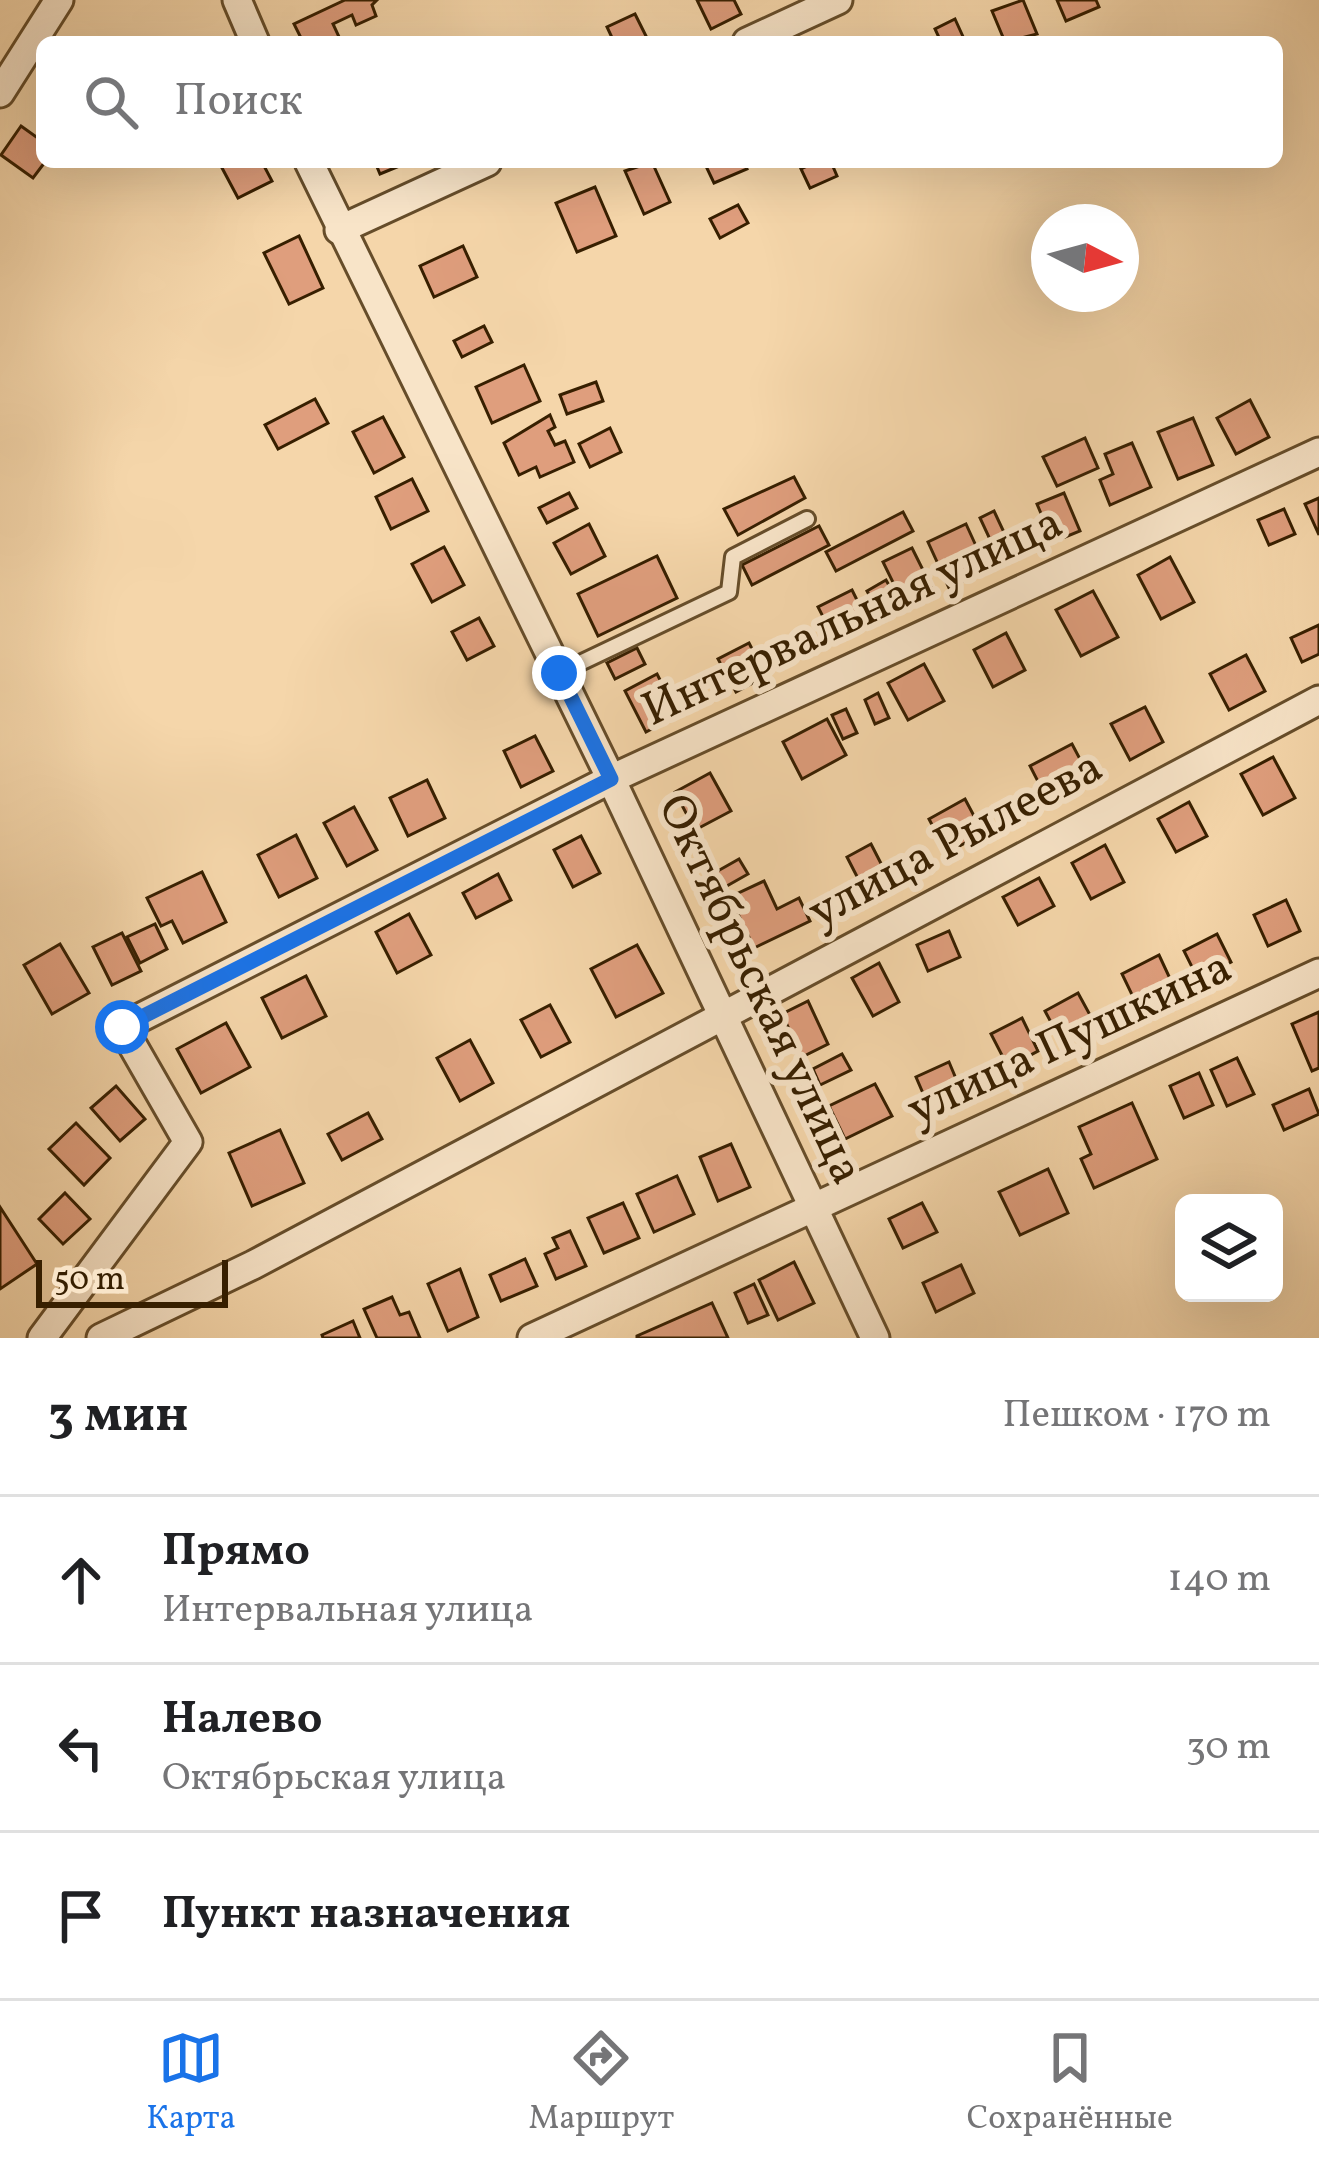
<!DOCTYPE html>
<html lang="ru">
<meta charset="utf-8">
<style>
body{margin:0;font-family:Vollkorn,serif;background:#f6f6f6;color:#202124}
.controls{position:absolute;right:36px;bottom:36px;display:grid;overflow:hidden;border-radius:18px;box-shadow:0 12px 48px #0002}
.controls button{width:108px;height:108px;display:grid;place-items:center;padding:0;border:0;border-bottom:3px solid #e0e0e0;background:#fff;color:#202124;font:60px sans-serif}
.compass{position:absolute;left:1031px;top:204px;width:108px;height:108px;border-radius:50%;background:#fff;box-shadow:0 12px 48px #0002;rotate:96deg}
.scale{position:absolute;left:36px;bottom:30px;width:192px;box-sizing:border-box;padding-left:12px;border:6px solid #371f00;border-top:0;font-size:33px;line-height:42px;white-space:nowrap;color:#371f00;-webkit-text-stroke:9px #f8e4c8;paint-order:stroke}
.stop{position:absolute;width:36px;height:36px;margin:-27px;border:9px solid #1a73e8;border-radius:50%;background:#fff}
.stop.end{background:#1a73e8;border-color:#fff;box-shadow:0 3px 12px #0008}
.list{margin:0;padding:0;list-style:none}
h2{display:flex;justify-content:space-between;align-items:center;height:156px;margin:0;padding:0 48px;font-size:51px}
h2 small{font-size:39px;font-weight:400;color:#757577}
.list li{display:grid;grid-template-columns:78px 1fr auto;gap:36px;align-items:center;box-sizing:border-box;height:168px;padding:0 48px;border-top:3px solid #e0e0e0}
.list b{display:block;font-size:45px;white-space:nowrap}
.list p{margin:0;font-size:39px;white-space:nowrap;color:#757577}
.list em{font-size:39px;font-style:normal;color:#757577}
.icon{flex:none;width:66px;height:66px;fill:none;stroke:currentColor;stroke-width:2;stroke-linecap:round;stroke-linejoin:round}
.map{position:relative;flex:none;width:1319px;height:1338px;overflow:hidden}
.search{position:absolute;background:#fff;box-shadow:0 12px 48px #0002;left:36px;right:36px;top:36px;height:132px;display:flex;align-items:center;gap:30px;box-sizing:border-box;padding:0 42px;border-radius:18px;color:#757577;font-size:45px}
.sheet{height:660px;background:#fff}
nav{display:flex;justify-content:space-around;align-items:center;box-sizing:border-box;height:168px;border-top:3px solid #e0e0e0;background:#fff;font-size:33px;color:#757577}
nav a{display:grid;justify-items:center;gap:6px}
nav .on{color:#1a73e8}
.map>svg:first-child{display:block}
.building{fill:#df9e7d;stroke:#371f00;stroke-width:3}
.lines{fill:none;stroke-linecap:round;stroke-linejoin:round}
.lane-casing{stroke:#664d2a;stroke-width:20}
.street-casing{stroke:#664d2a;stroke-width:33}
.lane{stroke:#f8e4c8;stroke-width:14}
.street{stroke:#f8e4c8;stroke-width:27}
.route{stroke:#1a73e8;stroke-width:15}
.labels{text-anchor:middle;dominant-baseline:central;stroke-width:12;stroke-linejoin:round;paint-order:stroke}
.street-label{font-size:48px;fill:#371f00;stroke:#f8e4c8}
</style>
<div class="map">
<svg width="1319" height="1338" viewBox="0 0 1319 1338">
<rect width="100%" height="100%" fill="#f5d6aa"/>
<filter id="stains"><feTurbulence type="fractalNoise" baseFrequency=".00167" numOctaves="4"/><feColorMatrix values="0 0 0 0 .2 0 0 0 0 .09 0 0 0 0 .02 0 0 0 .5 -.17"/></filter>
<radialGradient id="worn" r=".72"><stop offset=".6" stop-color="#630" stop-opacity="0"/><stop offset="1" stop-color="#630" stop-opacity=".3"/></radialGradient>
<!-- building -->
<g class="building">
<path d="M 345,0 L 377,0 L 372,5 L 376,16 L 356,25 L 352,15 L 333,24 L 340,39 L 333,42 L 303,42 L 294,24 Z"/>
<path d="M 697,0 L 734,0 L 741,14 L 711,29 Z"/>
<path d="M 1023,0 L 1037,34 L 1005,42 L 992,11 Z"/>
<path d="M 1057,0 L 1096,0 L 1099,7 L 1066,21 Z"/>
<path d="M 635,14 L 649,42 L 614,42 L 607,27 Z"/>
<path d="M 955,19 L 965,41 L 941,42 L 935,29 Z"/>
<path d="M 21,126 L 42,141 L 45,162 L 33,178 L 1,155 Z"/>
<path d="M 228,162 L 262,162 L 272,181 L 238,198 L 221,166 Z"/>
<path d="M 375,162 L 409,162 L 380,174 Z"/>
<path d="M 652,162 L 670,202 L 644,214 L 625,171 Z"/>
<path d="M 704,162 L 744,162 L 747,169 L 714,183 Z"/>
<path d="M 816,162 L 831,162 L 837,176 L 810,188 L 801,169 Z"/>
<path d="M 595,187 L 616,236 L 577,252 L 556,203 Z"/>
<path d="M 738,205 L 748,223 L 720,238 L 710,219 Z"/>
<path d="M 299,236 L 323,288 L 289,304 L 264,253 Z"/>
<path d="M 463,246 L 477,277 L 434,297 L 420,266 Z"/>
<path d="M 484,326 L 492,342 L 462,357 L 454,341 Z"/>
<path d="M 524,365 L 540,401 L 492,423 L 476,387 Z"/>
<path d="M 596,382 L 603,401 L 567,414 L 560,395 Z"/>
<path d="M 315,399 L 328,423 L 278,449 L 265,425 Z"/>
<path d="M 1250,400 L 1269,437 L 1236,454 L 1217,418 Z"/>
<path d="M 550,415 L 555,427 L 548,431 L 555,445 L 565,441 L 574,462 L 540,477 L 536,467 L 519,475 L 504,443 Z"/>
<path d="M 383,417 L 404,457 L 374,473 L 353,432 Z"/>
<path d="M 1193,418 L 1213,465 L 1178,479 L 1158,432 Z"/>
<path d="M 610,428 L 621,452 L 590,467 L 579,444 Z"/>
<path d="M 1085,438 L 1098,468 L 1057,486 L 1043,457 Z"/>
<path d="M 1132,443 L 1151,487 L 1110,505 L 1100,480 L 1113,474 L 1105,454 Z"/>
<path d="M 794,477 L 805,498 L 738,535 L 724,509 Z"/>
<path d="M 412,479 L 428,511 L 391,529 L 376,497 Z"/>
<path d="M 569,493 L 577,508 L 547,523 L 539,508 Z"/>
<path d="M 1064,493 L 1080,531 L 1053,542 L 1037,504 Z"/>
<path d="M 1319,498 L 1319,535 L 1305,504 Z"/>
<path d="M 1284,509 L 1295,534 L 1269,545 L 1258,520 Z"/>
<path d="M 994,511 L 1008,541 L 1028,531 L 1036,547 L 1001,563 L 980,518 Z"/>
<path d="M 903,512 L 913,531 L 836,571 L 826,552 Z"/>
<path d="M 589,524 L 605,556 L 571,574 L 554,543 Z"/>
<path d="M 966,524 L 987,570 L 949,588 L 928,542 Z"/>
<path d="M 819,526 L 829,545 L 752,585 L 742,565 Z"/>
<path d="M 444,547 L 464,585 L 432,602 L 412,564 Z"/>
<path d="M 912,548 L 935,594 L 906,609 L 883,562 Z"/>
<path d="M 657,556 L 677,598 L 598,636 L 578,594 Z"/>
<path d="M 1170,557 L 1194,602 L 1161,619 L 1138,575 Z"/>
<path d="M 886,580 L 902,609 L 883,620 L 867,591 Z"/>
<path d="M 852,590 L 865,616 L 859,619 L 863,628 L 836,642 L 818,607 Z"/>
<path d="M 1093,591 L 1118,637 L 1081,656 L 1056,610 Z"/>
<path d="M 479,618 L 494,646 L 467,660 L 452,632 Z"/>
<path d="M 1319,625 L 1319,654 L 1302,662 L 1291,638 Z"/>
<path d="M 1006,633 L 1025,670 L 993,687 L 974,650 Z"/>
<path d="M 749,643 L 766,676 L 736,692 L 718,659 Z"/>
<path d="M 637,648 L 645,664 L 615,679 L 607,663 Z"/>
<path d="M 1246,655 L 1265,691 L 1229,710 L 1210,674 Z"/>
<path d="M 924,664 L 944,701 L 908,720 L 888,683 Z"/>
<path d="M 657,674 L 678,715 L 646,732 L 625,691 Z"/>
<path d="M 878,693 L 889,718 L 875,724 L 865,700 Z"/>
<path d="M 1145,707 L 1163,742 L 1130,760 L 1111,724 Z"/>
<path d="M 846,709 L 857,733 L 843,739 L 832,715 Z"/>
<path d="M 827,719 L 846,755 L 802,779 L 783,742 Z"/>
<path d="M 535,736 L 553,771 L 521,787 L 504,751 Z"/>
<path d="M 1072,744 L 1091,780 L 1049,803 L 1030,766 Z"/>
<path d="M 1273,757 L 1295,798 L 1263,815 L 1241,774 Z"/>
<path d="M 710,773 L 731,811 L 695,830 L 675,792 Z"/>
<path d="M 427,780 L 445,818 L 408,836 L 390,798 Z"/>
<path d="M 965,799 L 983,833 L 947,853 L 929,819 Z"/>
<path d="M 1189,802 L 1207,836 L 1176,852 L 1158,819 Z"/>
<path d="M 354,807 L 377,850 L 347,866 L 324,823 Z"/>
<path d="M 296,835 L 317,878 L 279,897 L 258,855 Z"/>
<path d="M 581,836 L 600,873 L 573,887 L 554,850 Z"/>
<path d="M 871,844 L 891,883 L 867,896 L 847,857 Z"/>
<path d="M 1105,845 L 1124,882 L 1091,899 L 1072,863 Z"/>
<path d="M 739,859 L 748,874 L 725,887 L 716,872 Z"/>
<path d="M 202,872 L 226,922 L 183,943 L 172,921 L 161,926 L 147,898 Z"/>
<path d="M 498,874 L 511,900 L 476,918 L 463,893 Z"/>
<path d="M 1039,878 L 1054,906 L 1018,925 L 1003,897 Z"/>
<path d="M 764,881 L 777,909 L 799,898 L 810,921 L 754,948 L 730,897 Z"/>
<path d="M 1286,900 L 1300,931 L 1268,946 L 1254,915 Z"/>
<path d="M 409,914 L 431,955 L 397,973 L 376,932 Z"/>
<path d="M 155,924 L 167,949 L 140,963 L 127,937 Z"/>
<path d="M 949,931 L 960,957 L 928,971 L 917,945 Z"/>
<path d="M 122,933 L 141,971 L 112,985 L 93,947 Z"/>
<path d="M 1217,934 L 1231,962 L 1198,979 L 1184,951 Z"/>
<path d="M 60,944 L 89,993 L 52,1014 L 24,965 Z"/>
<path d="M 637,945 L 663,993 L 616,1017 L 591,969 Z"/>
<path d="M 1159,955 L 1173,985 L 1136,1003 L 1122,974 Z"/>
<path d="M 879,963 L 899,1002 L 873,1016 L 852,978 Z"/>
<path d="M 306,976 L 326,1016 L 282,1038 L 262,998 Z"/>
<path d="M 1078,993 L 1096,1026 L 1062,1043 L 1045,1011 Z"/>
<path d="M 808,1001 L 828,1044 L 802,1057 L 782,1014 Z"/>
<path d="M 550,1005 L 570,1042 L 541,1057 L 521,1020 Z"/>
<path d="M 1319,1012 L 1319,1068 L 1312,1071 L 1292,1024 Z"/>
<path d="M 1022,1018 L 1038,1051 L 1008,1067 L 991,1034 Z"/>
<path d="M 226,1023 L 250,1067 L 201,1093 L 177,1049 Z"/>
<path d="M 470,1040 L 493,1083 L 460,1101 L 437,1058 Z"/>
<path d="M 842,1054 L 851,1070 L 820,1085 L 813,1069 Z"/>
<path d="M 1237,1058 L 1254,1094 L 1227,1106 L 1211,1070 Z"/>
<path d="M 949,1062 L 962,1093 L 929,1107 L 916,1077 Z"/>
<path d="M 1199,1073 L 1213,1105 L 1184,1118 L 1170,1086 Z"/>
<path d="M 875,1084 L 892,1116 L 845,1139 L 829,1106 Z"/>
<path d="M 116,1086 L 145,1119 L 120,1141 L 91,1108 Z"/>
<path d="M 1309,1089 L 1319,1114 L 1284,1130 L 1273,1105 Z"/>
<path d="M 1132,1103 L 1157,1159 L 1094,1188 L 1081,1159 L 1091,1154 L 1079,1127 Z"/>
<path d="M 368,1113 L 382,1139 L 342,1160 L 328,1134 Z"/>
<path d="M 76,1123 L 110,1158 L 84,1185 L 49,1149 Z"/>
<path d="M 280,1130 L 304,1183 L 252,1206 L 229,1153 Z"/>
<path d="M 731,1144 L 750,1187 L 718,1201 L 700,1157 Z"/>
<path d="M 1048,1169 L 1068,1213 L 1020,1235 L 999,1192 Z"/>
<path d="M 677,1176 L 694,1214 L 654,1232 L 637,1194 Z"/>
<path d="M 65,1193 L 90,1219 L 63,1244 L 39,1219 Z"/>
<path d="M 623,1203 L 639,1238 L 604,1253 L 588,1218 Z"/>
<path d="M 922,1203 L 937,1232 L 903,1248 L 889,1219 Z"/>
<path d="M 0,1207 L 37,1264 L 0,1289 Z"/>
<path d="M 570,1231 L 586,1266 L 556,1279 L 545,1254 L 558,1248 L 553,1238 Z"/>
<path d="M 525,1259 L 537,1286 L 501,1301 L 490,1275 Z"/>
<path d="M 794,1262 L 814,1303 L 778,1320 L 759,1280 Z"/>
<path d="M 961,1265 L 974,1293 L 936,1312 L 923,1283 Z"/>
<path d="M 460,1269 L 478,1317 L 448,1331 L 428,1284 Z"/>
<path d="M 754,1284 L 768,1315 L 748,1323 L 735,1293 Z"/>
<path d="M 392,1297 L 400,1315 L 409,1312 L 420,1338 L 377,1338 L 364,1309 Z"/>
<path d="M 712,1303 L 728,1338 L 637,1338 L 637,1336 Z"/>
<path d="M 353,1321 L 360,1338 L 323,1338 L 322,1335 Z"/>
</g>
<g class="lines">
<!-- lane casing -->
<g class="lane-casing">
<path id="lane" d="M 559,673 L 729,592 L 733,557 L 807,519"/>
</g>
<!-- street casing -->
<g class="street-casing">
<g id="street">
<path d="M 237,0 L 255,42"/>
<path d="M 747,42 L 838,0"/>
<path d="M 0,93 L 59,0"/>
<path d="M 309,162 L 611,779 L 875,1338"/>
<path d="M 339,230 L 487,162"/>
<path d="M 42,1338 L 188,1142 L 122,1027 L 611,779 L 1319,452"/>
<path d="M 101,1338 L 253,1265 L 1319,700"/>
<path d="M 532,1338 L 1319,973"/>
</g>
</g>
<!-- lane -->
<use href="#lane" class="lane"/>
<!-- street -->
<use href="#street" class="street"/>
</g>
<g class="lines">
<!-- route -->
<path class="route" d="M 122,1027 L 611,779 L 559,673"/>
</g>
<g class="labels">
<!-- street labels -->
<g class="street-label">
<text transform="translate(853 618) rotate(-25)">Интервальная улица</text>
<text transform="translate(956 841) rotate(-28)">улица Рылеева</text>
<text transform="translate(759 990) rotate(65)">Октябрьская улица</text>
<text transform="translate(1070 1040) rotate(-25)">улица Пушкина</text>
</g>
</g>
<rect width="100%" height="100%" filter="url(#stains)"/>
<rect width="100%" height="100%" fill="url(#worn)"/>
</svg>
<div class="controls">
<button><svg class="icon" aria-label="layers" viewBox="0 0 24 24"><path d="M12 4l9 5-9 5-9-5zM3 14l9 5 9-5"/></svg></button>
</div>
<svg class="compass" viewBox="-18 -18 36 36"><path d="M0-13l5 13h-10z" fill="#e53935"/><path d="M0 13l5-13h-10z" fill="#757577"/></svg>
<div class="scale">50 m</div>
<div class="stop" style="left:122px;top:1027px"></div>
<div class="stop end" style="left:559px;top:673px"></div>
<div class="search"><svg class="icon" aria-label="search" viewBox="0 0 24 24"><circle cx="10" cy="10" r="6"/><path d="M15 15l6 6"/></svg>Поиск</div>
</div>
<section class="sheet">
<h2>3 мин<small>Пешком · 170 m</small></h2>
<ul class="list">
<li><svg class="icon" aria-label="ahead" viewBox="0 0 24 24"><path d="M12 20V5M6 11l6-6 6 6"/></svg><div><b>Прямо</b><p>Интервальная улица</p></div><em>140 m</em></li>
<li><svg class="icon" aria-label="left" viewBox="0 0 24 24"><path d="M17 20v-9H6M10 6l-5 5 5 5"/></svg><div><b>Налево</b><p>Октябрьская улица</p></div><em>30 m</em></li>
<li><svg class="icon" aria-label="arrive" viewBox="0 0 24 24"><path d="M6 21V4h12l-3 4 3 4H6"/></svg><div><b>Пункт назначения</b></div></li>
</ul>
</section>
<nav>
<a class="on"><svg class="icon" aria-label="map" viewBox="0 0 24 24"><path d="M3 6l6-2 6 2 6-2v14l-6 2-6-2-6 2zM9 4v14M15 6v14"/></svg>Карта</a>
<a><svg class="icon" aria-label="directions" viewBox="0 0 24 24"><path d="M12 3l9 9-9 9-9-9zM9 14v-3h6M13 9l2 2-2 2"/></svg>Маршрут</a>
<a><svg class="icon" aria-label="saved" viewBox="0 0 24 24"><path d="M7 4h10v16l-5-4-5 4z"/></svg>Сохранённые</a>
</nav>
